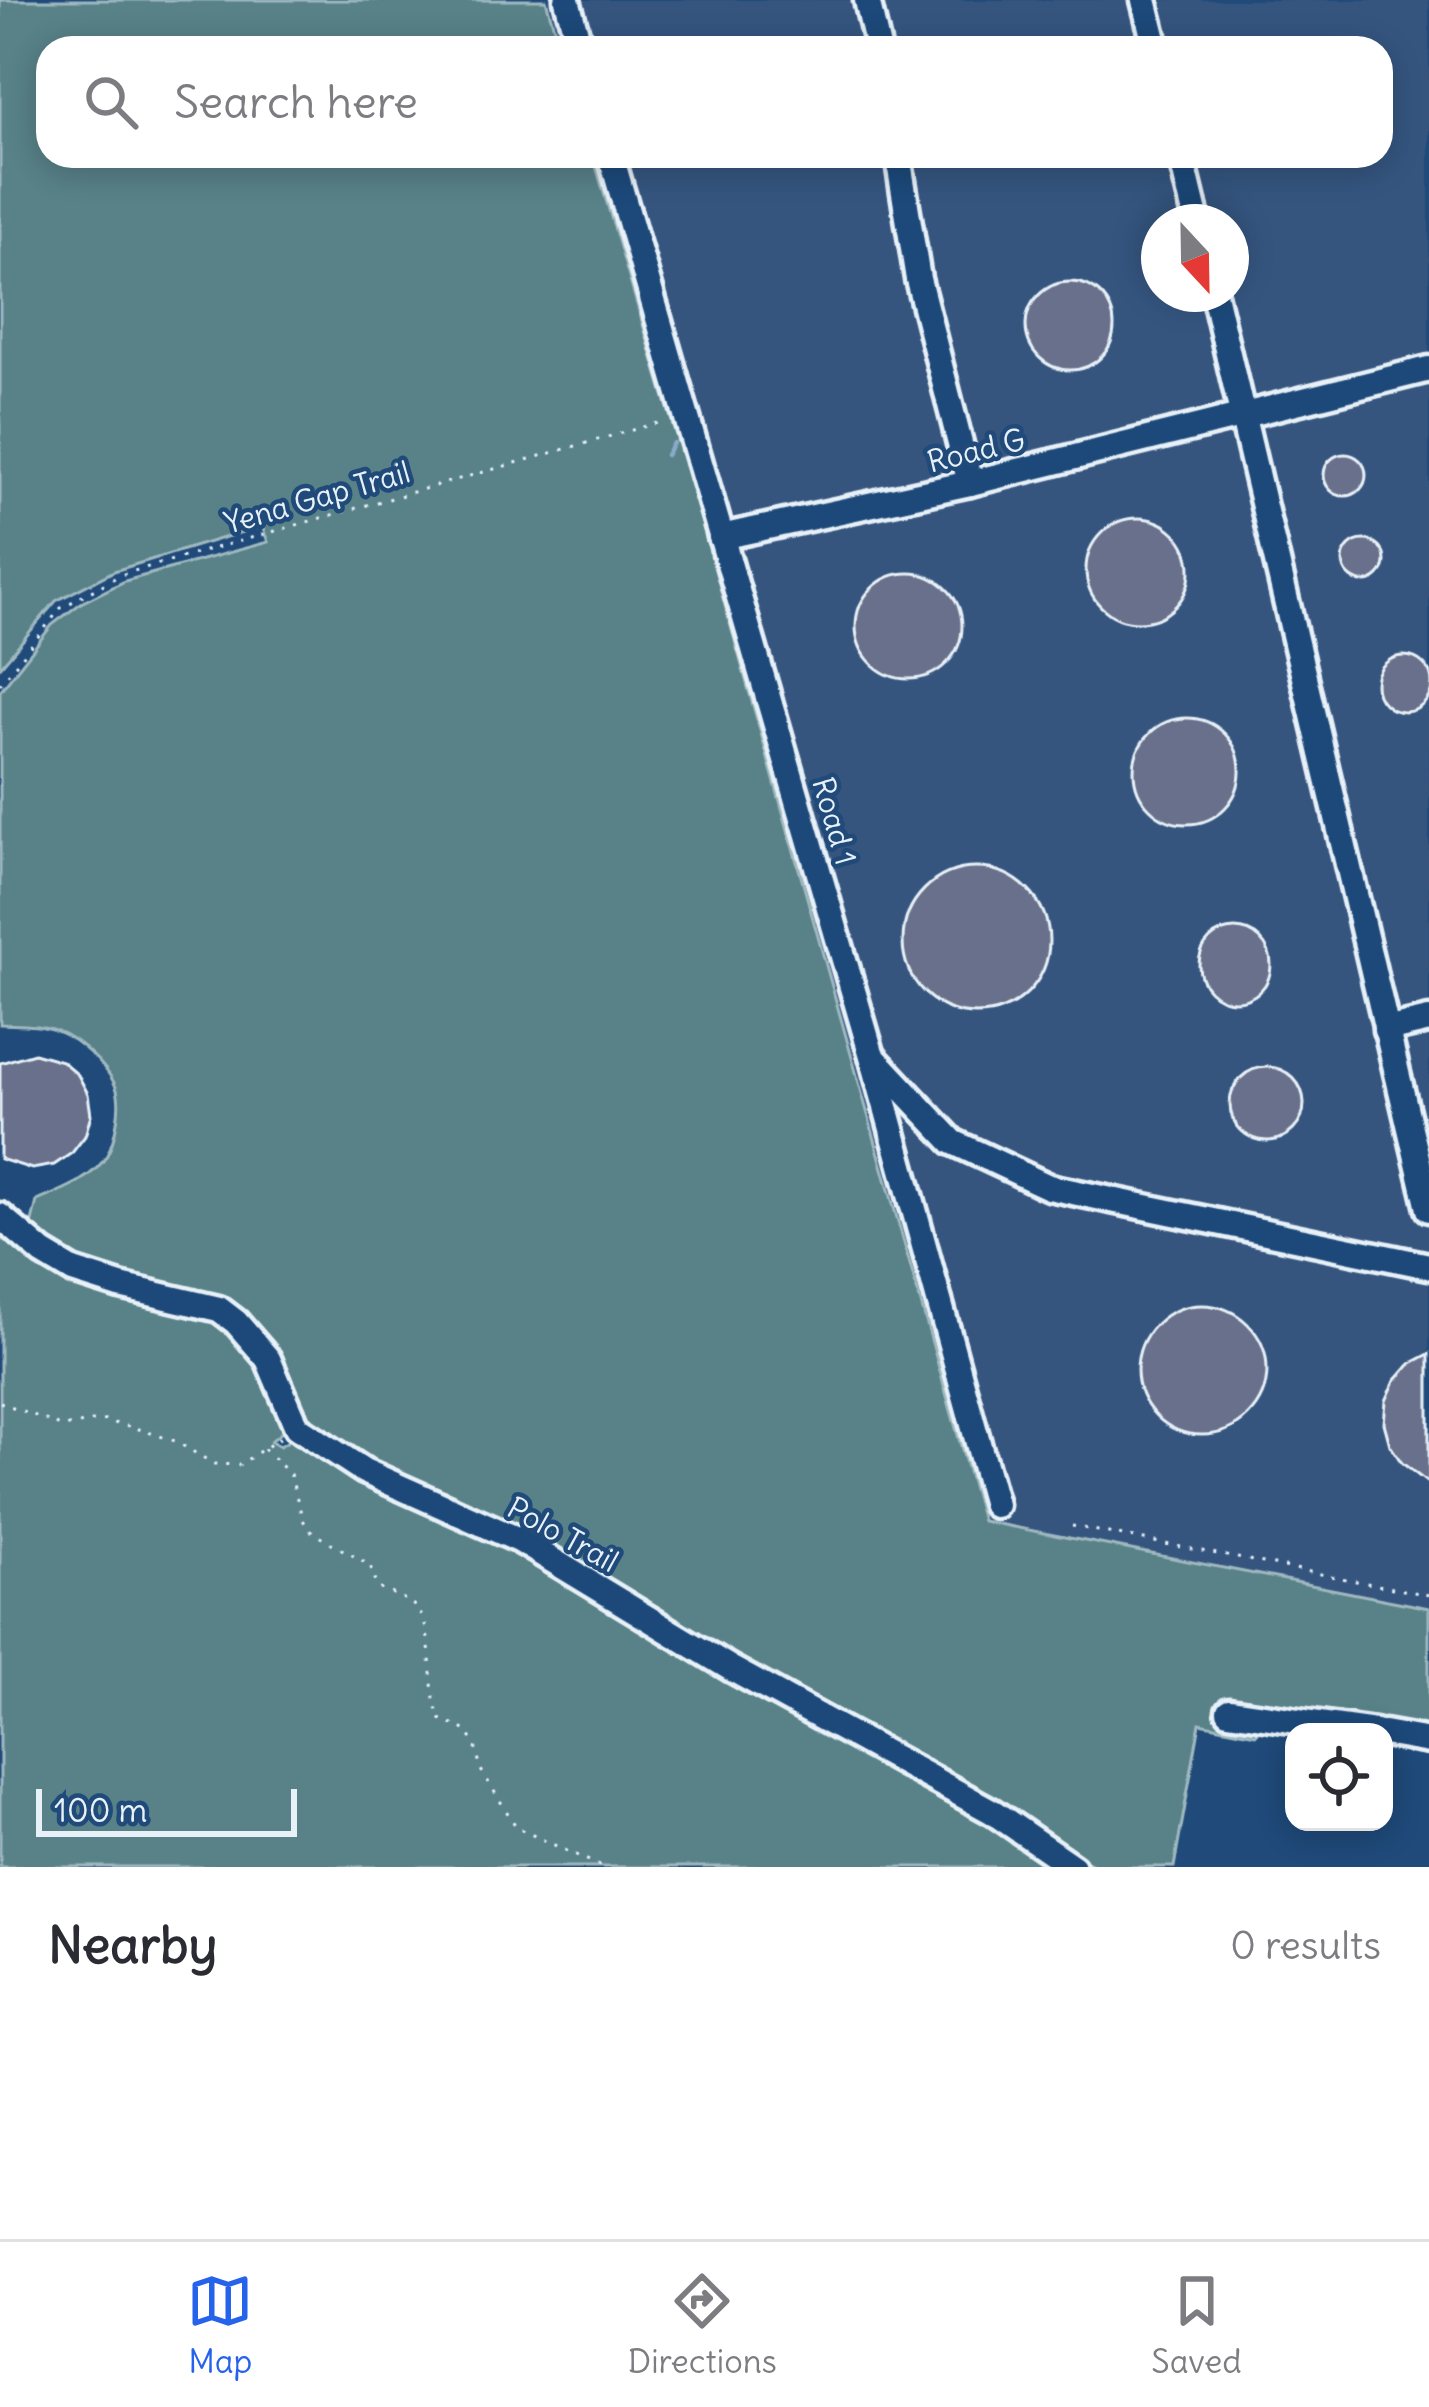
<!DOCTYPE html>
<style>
body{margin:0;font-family:Delius,sans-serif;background:#f7f7f7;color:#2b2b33}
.controls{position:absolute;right:36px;bottom:36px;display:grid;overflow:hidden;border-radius:24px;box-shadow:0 6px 30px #0003}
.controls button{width:108px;height:108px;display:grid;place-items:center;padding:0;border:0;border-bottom:3px solid #e1e1e2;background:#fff;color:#2b2b33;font:60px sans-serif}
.compass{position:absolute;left:1141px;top:204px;width:108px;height:108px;border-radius:50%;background:#fff;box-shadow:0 6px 30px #0003;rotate:158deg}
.scale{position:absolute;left:36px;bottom:30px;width:261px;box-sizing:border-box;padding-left:12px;border:6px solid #e8f1f8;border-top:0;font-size:33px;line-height:42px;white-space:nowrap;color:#e8f1f8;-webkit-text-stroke:9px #1f4a7a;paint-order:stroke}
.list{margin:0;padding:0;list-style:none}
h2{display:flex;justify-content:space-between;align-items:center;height:156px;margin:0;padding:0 48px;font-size:51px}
h2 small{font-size:39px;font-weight:400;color:#7c7c81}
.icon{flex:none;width:66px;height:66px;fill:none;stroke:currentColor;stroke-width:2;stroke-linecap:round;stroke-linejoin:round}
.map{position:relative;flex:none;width:1429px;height:1867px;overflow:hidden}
.search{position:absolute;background:#fff;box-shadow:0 6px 30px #0003;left:36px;right:36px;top:36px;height:132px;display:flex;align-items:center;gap:30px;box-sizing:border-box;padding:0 42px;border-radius:36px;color:#7c7c81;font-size:45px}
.sheet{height:372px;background:#fff}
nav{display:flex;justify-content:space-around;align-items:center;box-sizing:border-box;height:168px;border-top:3px solid #e1e1e2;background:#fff;font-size:33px;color:#7c7c81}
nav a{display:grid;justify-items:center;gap:6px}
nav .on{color:#2563eb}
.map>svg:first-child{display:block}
.built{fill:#35557f;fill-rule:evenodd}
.green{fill:#588188;stroke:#a0b9c0;stroke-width:3}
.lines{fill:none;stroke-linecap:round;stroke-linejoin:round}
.stream{stroke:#89abc7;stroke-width:4.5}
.building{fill:#68708b;stroke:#e8f1f8;stroke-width:3}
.minor-casing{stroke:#e8f1f8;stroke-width:33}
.path{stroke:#e8f1f8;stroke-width:3;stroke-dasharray:3 9;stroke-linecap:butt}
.minor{stroke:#1f4a7a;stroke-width:24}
.labels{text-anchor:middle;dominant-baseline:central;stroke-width:9;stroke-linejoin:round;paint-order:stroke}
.street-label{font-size:30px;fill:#e8f1f8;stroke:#1f4a7a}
</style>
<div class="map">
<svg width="1429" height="1867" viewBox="0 0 1429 1867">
<rect width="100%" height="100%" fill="#1f4a7a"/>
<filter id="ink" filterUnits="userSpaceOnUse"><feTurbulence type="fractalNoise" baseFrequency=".00833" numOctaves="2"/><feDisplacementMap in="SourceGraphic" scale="24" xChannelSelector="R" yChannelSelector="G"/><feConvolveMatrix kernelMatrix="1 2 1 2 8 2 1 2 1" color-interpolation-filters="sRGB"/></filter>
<g filter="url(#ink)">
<!-- built -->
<path class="built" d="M 546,0 L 1429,0 L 1429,1608 L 982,1521 L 703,527 L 593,156 L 1381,156 L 1381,48 L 560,48 ZM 1159,222 L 1231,222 L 1231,294 L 1159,294 Z"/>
<!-- green -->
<g class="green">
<path d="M 0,0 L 546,0 L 560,48 L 48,48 L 48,156 L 593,156 L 703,527 L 982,1521 L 1429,1608 L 1429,1736 L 1270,1707 L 1256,1734 L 1200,1723 L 1174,1867 L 1097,1867 L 313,1432 L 251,1323 L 67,1263 L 31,1226 L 37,1201 C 61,1191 94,1179 107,1155 C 115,1140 122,1106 117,1090 C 110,1068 78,1039 57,1031 C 40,1024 18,1025 0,1024 L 0,691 L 52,625 L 81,603 L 125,581 L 268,542 L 262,526 L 114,571 L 56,601 L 0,667 Z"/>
<path d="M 0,1225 L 74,1285 L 204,1312 L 234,1333 L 240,1350 L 259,1362 L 286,1421 L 282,1432 L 271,1441 L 280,1446 L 298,1435 L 514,1547 L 985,1811 L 1057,1867 L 0,1867 Z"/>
</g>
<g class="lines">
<!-- stream -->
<path class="stream" d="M 666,455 L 673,443"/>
</g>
<!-- building -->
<g class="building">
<circle cx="1070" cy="326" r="44"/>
<circle cx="1345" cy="475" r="21"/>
<circle cx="1138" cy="570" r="52"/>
<circle cx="1364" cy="561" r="21"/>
<circle cx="909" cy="626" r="53"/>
<circle cx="1404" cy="684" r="28"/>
<circle cx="1187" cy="771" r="53"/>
<circle cx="976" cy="941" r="73"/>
<circle cx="1235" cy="965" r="36"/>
<path d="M 34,1053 L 62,1061 L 78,1075 L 88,1094 L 91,1115 L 85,1136 L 72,1153 L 54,1165 L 32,1169 L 0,1159 L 0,1063 Z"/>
<circle cx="1267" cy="1104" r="37"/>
<circle cx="1202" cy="1370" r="65"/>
<path d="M 1429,1354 L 1429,1484 L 1402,1463 L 1390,1445 L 1384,1423 L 1386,1401 L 1395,1381 L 1410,1364 Z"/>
</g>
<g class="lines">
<!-- minor casing -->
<g class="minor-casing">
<g id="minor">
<path d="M 567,0 L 580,48"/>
<path d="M 867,0 L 878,48"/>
<path d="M 1144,0 L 1156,48"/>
<path d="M 611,156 L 872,1056 L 995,1505"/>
<path d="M 898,156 L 918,279 L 970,483"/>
<path d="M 1181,156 L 1197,222"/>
<path d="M 1214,294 L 1429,1209"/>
<path d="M 721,537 L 970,483 L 1429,369"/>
<path d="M 1386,1030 L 1429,1020"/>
<path d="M 874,1058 L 953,1142 L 1049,1187 L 1429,1266"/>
<path d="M 0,1216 L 43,1253 L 73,1271 L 120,1286 L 219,1309 L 236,1322 L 268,1359 L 297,1427 L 364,1471 L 519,1540 L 730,1668 L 993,1812 L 1073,1867"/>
<path d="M 1229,1711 L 1375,1732"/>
<path d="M 1384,1733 L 1429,1741"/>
</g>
</g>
<!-- path -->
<g class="path">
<path d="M 0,684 L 61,608 L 120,575 L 664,421"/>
<path d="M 0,1402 L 63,1427 L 101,1420 L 139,1429 L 175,1441 L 214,1464 L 239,1465 L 280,1438"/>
<path d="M 264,1449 L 290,1474 L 303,1520 L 313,1533 L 370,1565 L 378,1588 C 392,1594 413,1600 420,1613 C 435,1638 426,1686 440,1719 L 465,1730 L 475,1743 L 481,1770 L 517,1828 L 602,1867"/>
<path d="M 1072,1526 L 1429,1595"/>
</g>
<!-- minor -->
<use href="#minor" class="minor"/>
</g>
</g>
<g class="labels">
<!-- street labels -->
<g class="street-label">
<text transform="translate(976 450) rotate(-14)">Road G</text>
<text transform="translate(317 497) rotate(-16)">Yena Gap Trail</text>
<text transform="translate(835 821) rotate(74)">Road 1</text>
<text transform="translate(563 1534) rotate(29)">Polo Trail</text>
</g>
</g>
</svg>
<div class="controls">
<button><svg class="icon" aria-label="locate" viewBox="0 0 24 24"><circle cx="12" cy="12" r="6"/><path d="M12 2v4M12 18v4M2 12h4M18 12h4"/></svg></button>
</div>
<svg class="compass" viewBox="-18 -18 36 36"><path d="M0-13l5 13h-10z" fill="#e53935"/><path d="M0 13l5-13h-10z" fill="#7c7c81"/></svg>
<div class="scale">100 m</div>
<div class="search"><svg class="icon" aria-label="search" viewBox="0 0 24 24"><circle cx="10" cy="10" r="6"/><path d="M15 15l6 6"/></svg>Search here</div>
</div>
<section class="sheet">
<h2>Nearby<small>0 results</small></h2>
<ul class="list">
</ul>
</section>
<nav>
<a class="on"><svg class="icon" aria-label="map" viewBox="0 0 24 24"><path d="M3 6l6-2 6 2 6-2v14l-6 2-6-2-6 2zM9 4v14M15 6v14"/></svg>Map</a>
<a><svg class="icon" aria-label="directions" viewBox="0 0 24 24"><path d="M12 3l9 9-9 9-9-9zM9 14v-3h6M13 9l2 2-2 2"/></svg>Directions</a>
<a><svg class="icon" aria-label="saved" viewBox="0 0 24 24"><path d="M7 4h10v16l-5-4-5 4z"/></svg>Saved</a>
</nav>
